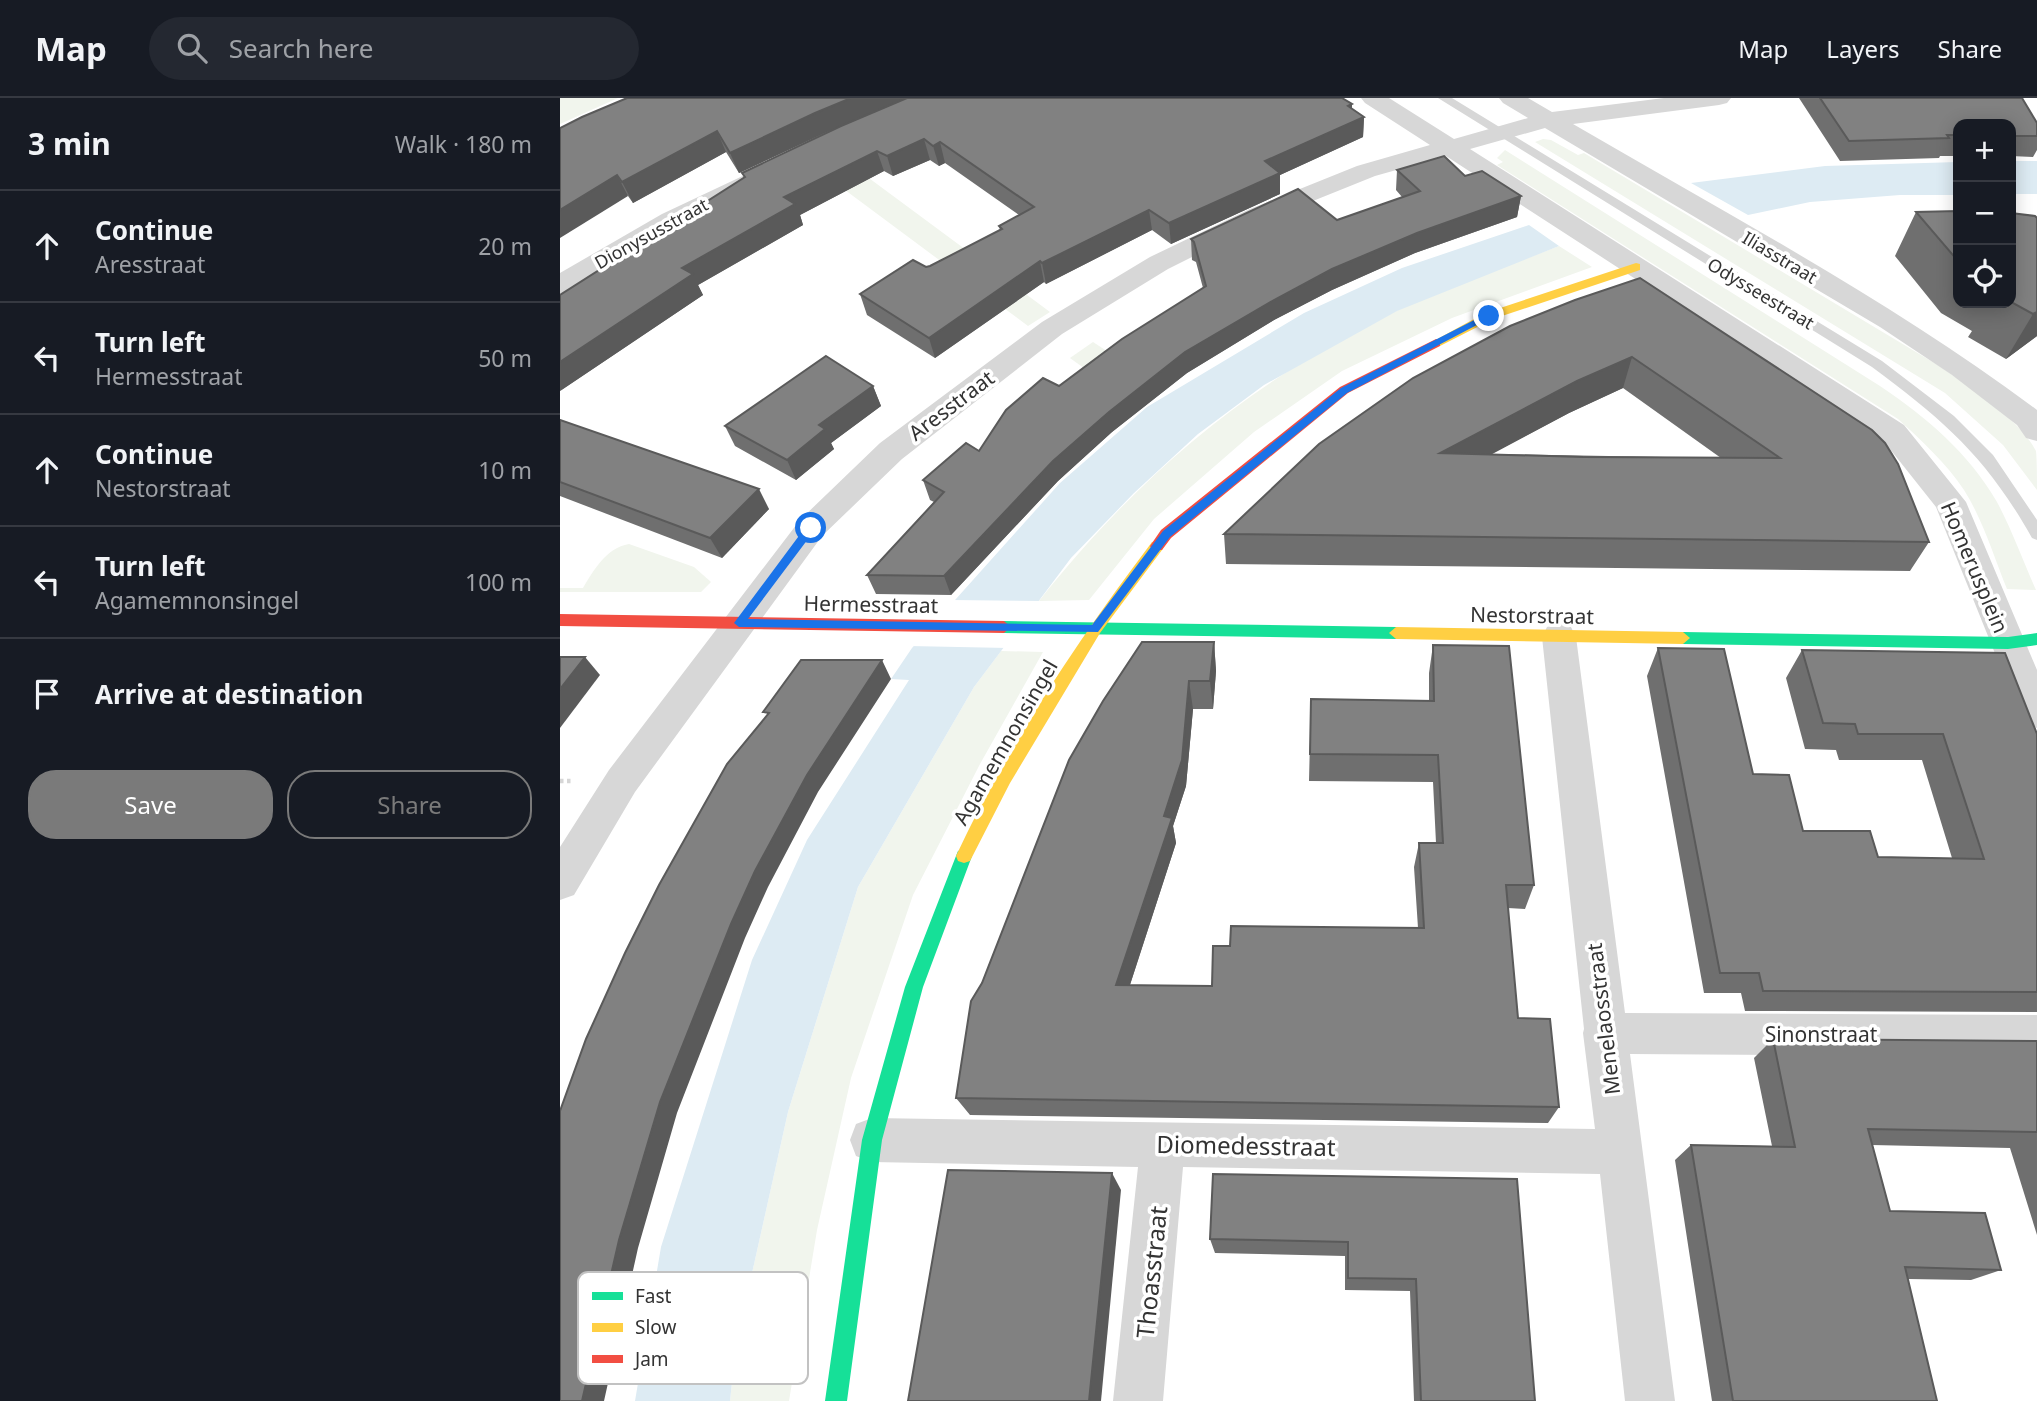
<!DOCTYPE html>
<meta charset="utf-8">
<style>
body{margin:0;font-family:"Noto Sans",sans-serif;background:#242831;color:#f1f3f6}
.controls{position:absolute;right:21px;top:21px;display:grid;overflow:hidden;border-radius:14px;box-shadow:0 4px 18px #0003}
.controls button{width:63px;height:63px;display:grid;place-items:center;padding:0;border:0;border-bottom:2px solid #363941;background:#171b24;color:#f1f3f6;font:35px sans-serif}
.stop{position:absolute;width:21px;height:21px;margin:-16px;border:5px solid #1a73e8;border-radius:50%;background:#fff}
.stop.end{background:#1a73e8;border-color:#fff;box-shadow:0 2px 7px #0008}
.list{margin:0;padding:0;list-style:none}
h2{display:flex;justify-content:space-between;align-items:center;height:91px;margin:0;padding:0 28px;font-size:30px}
h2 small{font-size:23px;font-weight:400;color:#9ea1a6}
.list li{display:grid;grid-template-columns:46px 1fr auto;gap:21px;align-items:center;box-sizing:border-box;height:112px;padding:0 28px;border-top:2px solid #363941}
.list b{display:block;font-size:26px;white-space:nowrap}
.list p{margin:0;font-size:23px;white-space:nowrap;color:#9ea1a6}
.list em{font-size:23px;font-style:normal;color:#9ea1a6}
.actions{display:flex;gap:14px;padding:21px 28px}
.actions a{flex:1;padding:16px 0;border:2px solid #7a7a7a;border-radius:28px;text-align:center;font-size:24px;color:#7a7a7a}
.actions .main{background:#7a7a7a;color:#fff}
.icon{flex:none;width:38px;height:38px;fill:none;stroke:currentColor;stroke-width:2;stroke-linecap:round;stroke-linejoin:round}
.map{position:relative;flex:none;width:1477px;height:1303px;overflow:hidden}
header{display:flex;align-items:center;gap:42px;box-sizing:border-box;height:98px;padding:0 35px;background:#171b24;border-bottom:2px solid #363941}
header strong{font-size:33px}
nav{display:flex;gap:38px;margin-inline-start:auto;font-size:24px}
.search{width:490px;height:63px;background:#242831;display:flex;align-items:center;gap:18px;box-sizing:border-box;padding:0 24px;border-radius:38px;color:#9ea1a6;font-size:26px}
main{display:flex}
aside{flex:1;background:#171b24}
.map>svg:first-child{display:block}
.green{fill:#f1f5ed}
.water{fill:#ddebf3}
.pier{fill:#fff}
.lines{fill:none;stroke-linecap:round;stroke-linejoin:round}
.path{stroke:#d6d6d6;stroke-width:4.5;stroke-dasharray:3.5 3.5;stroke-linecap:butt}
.lane{fill:#d7d7d7;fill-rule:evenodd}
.street{fill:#d7d7d7;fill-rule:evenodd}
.fast{fill:#16e098;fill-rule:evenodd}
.slow{fill:#ffcf43;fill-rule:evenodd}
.jam{fill:#f24e42;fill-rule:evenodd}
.wall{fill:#6f6f6f;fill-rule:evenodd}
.shaded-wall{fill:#5a5a5a}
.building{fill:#818181;stroke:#5a5a5a;stroke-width:2;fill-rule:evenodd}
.route{fill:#1a73e8}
.labels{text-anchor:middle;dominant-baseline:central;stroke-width:7;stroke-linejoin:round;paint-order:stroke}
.far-street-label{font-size:18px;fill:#333;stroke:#fff}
.street-label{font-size:21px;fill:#333;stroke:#fff}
.near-street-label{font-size:24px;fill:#333;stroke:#fff}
.key{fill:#fff;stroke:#c2c2c2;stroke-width:2}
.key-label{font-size:19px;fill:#333}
</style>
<header>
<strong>Map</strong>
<div class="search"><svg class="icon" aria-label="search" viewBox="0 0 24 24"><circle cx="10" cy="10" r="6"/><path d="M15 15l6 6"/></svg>Search here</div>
<nav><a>Map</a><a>Layers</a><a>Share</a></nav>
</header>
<main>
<aside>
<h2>3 min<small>Walk · 180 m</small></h2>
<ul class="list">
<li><svg class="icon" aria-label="ahead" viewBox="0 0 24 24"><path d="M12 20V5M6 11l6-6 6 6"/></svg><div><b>Continue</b><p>Aresstraat</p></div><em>20 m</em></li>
<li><svg class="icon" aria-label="left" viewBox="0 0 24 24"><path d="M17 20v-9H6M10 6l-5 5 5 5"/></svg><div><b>Turn left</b><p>Hermesstraat</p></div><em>50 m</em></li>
<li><svg class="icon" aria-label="ahead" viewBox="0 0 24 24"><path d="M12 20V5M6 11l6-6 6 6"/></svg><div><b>Continue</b><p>Nestorstraat</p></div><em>10 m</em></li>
<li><svg class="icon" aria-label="left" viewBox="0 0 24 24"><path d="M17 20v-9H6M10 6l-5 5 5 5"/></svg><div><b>Turn left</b><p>Agamemnonsingel</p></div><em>100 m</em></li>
<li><svg class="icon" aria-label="arrive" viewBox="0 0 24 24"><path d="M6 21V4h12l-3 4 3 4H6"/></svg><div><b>Arrive at destination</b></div></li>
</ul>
<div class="actions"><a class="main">Save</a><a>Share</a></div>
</aside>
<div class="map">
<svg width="1477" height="1303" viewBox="0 0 1477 1303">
<rect width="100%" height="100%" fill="#fff"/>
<!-- green -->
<g class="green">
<path d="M 0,0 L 58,0 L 0,26 Z"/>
<path d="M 983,41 L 991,42 L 1018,57 L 1024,55 L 1381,269 C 1411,291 1459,320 1476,353 C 1477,363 1477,381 1477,392 L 1443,347 L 1385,295 L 975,44 Z"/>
<path d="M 271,52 L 490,214 L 468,228 L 246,63 Z"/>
<path d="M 945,52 L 1320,288 C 1367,320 1408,354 1437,404 C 1452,432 1463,463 1476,492 L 1447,491 C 1434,459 1423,422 1404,392 C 1386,365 1362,343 1338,321 L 937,67 L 943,64 L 937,60 Z"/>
<path d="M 999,148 L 1032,169 L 892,220 L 782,273 L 694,334 L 594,421 L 529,502 L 479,503 C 580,376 689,284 836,213 C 888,188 945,169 999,148 Z"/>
<path d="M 533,244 L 562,263 L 539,281 L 510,260 Z"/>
<path d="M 69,446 L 134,469 L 151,484 L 141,494 L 0,494 L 0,490 L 23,490 C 34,472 46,450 69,446 Z"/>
<path d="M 441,553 L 483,554 L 420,666 L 353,797 L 291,980 L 257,1132 L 229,1303 L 170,1303 L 176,1247 L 228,1014 L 298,789 L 414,589 Z"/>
</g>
<!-- water -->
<g class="water">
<rect x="1451" y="63" width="26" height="33"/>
<path d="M 1398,64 L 1398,97 L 1340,97 L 1250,104 L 1188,117 L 1131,85 L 1265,68 Z"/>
<path d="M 969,127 L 999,148 L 837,213 L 704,287 L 638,336 L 574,395 L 511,460 L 414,589 L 298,789 L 228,1014 L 176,1247 L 170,1303 L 75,1303 L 101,1149 L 192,862 L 247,742 L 349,582 L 331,581 L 352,550 L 500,385 L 587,309 L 744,215 L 842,170 Z"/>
</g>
<!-- pier -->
<path class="pier" d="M 391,502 L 483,503 L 448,550 L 349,548 Z"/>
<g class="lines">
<!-- path -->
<path class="path" d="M 0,683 L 13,683"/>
<!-- lane -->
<path class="lane" d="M 878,0 L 892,0 L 1322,263 L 1394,318 L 1433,357 L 1477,422 L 1477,442 L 1472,440 C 1427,360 1385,323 1312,269 Z"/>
<!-- street -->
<g class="street">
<path d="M 801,0 L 829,0 L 894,41 L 968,20 L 943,5 L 939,0 L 968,0 L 992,14 L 1104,0 L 1171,0 L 1167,5 L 1159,7 L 1013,26 C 1169,117 1331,203 1477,312 L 1477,343 L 1466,340 L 1457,327 L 1392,277 L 1320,229 L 985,30 L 910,51 L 1344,327 L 1406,404 L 1477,572 L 1477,630 L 1464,625 L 1459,615 L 1376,409 L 1322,341 L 886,58 L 815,78 L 708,121 L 608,171 L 502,236 L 342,361 L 262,438 L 75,694 L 14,797 L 0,802 L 0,749 L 49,672 L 240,422 L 320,345 L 482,224 L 590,159 L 690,111 L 797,68 L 870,47 L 805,5 Z"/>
<path d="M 189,75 L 198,78 L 202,83 L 198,88 L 120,128 L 10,193 L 0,196 L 0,175 L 102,116 Z"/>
<path d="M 999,525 L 1011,529 L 1016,539 L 1065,915 L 1477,917 L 1477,959 L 1070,956 L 1115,1303 L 1065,1303 L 1040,1076 L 623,1069 L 603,1303 L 553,1303 L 578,1069 L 312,1064 L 296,1058 L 290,1042 L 296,1026 L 312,1020 L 1035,1031 L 1023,935 L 1024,931 L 982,539 L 987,529 Z"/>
</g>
<!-- fast -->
<g class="fast">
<path d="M 444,523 L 836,529 L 843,535 L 836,541 L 444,535 L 437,529 Z"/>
<path d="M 1123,534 L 1448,539 L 1477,535 L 1477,547 L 1448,551 L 1123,546 L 1116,540 Z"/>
<path d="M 404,751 L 410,753 L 412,758 L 363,889 L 322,1042 L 287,1303 L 265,1303 L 302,1042 L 345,889 L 396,758 L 398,753 Z"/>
</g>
<!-- slow -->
<g class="slow">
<path d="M 1076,165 L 1080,166 L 1080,172 L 933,221 L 880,248 L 872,248 L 870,245 L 925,215 Z"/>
<path d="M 597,443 L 602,444 L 604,448 L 602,452 L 540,535 L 450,685 L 410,763 L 404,765 L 398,763 L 396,758 C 448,646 518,542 592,444 Z"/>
<path d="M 836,529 L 1123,534 L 1130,540 L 1123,546 L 836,541 L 829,535 Z"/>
</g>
<!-- jam -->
<g class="jam">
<path d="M 876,241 L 880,242 L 880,248 L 788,295 L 611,440 L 602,452 L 592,452 L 590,448 L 601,432 L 780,289 Z"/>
<path d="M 0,516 L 444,523 L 451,529 L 444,535 L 0,528 Z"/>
</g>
</g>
<!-- wall -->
<g class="wall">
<path d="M 1239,0 L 1462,0 L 1477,25 L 1477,52 L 1473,59 L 1451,58 L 1451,26 L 1398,26 L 1398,58 L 1380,58 L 1379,60 L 1280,63 Z"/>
<path d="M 792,6 L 792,11 L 804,19 L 803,39 L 720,77 L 720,96 L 611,146 L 592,132 L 486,186 L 484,184 L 375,260 L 307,217 L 300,196 L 370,168 L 440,132 L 439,128 L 459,117 L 385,65 L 379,68 L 370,62 L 333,78 L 324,73 L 240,117 L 243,127 L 138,187 L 143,197 L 0,293 L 184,80 L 182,75 L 276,30 L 179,75 L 166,54 L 73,105 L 68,98 L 0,30 Z"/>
<path d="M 837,72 L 905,78 L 961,98 L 957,119 L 855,155 L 772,192 L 714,222 L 627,275 L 552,334 L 498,383 L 391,497 L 316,496 L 307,477 L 374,404 L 370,402 L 363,382 L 419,353 L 643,190 L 636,164 L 632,162 L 631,141 L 777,122 L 842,99 L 836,92 Z"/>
<path d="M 1398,113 L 1398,205 L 1451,205 L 1451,115 L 1477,120 L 1477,238 L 1446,261 L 1408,239 L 1412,233 L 1381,215 L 1335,158 L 1356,114 Z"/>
<path d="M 1015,202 L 1369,444 L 1350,473 L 666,466 L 664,436 ZM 1063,290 L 1161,360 L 931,356 L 1009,315 Z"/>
<path d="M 313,288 L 321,308 L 271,345 L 274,351 L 236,382 L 175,348 L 165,328 Z"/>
<path d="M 0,322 L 209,411 L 162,460 L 0,398 Z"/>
<path d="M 654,544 L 656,573 L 653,611 L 633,611 L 626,688 L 613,728 L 616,745 L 570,887 L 652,888 L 670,848 L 858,830 L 854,769 L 859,745 L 876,745 L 873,684 L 749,683 L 751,601 L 869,603 L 869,575 L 873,547 L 974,787 L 965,811 L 948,810 L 958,920 L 999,1009 L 988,1025 L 410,1017 L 396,1000 L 422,885 Z"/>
<path d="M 1098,550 L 1193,676 L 1243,733 L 1318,759 L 1392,760 L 1362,662 L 1279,662 L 1276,652 L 1245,651 L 1226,580 L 1242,552 L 1477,636 L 1477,914 L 1185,913 L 1181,895 L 1144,895 L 1087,578 Z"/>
<path d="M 1213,941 L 1477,943 L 1477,1137 L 1450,1050 L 1312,1047 L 1330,1113 L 1441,1172 L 1411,1182 L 1348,1181 L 1377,1303 L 1152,1303 L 1115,1062 L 1131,1047 L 1212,1048 L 1194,960 Z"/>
<path d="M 957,1081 L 975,1303 L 854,1303 L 850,1193 L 785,1192 L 785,1158 L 655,1155 L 650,1141 Z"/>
</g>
<!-- shaded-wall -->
<g class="shaded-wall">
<path d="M 291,0 L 347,0 L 262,36 L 179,75 L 170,55 L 255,15 Z"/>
<path d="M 792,6 L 791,24 L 804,19 L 803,39 L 720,77 L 720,96 L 611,146 L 609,125 Z"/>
<path d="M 157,33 L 166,54 L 73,105 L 62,84 Z"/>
<path d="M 364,41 L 370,62 L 333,78 L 327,58 Z"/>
<path d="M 380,44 L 385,65 L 379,68 L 373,48 Z"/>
<path d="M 317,53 L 324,73 L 240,117 L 243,127 L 138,187 L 143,197 L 0,293 L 0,264 L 122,170 L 224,99 Z"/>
<path d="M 57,77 L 68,98 L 0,140 L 0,112 Z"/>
<path d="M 961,98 L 957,119 L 855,155 L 772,192 L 714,222 L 627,275 L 552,334 L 498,383 L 391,497 L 384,478 L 493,363 L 549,314 L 625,254 L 714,202 L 772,171 L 857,135 Z"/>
<path d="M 589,112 L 592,132 L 486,186 L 482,165 Z"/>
<path d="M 480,163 L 484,184 L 375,260 L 369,240 Z"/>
<path d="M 1477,214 L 1477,238 L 1446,261 L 1473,216 Z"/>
<path d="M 1072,259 L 1063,290 L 1009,315 L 876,386 L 880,355 L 1017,283 Z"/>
<path d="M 313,288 L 321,308 L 271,345 L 274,351 L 236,382 L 227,362 L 259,327 Z"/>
<path d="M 199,391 L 209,411 L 162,460 L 150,440 Z"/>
<path d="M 654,544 L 656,573 L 653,611 L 650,583 Z"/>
<path d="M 25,559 L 40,577 L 0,630 L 0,591 Z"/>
<path d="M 322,562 L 331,581 L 258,694 L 208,789 L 185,840 L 117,1015 L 78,1150 L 44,1303 L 22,1303 L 59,1142 L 100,1004 L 171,826 L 195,773 L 247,677 Z"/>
<path d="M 629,583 L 633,611 L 626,688 L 613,728 L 616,745 L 563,908 L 556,887 L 604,718 Z"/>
<path d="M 552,1075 L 561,1092 L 541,1303 L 529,1303 Z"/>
</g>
<!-- building -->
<g class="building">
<path d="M 67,0 L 291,0 L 255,15 L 170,55 L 157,33 L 62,84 L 57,77 L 0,112 L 0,30 L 22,19 Z"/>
<path d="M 347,0 L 782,0 L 792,6 L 788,8 L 804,19 L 705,63 L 720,75 L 609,125 L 589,112 L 482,165 L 480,163 L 369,240 L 300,196 L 353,162 L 366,169 L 370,168 L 442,131 L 439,128 L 474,109 L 380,44 L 373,48 L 364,41 L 327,58 L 317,53 L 224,99 L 235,106 L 122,170 L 133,176 L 0,264 L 0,197 L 185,79 L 182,75 L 281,28 Z"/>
<path d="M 1260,0 L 1462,0 L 1477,25 L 1477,38 L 1451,38 L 1451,26 L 1398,26 L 1398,37 L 1387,37 L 1389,40 L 1289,43 Z"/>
<path d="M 884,58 L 905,78 L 922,73 L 961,98 L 857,135 L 772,171 L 714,202 L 625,254 L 549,314 L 493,363 L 384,478 L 307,477 L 384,394 L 363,382 L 406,345 L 419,353 L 446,312 L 483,280 L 499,288 L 562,241 L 646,188 L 634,144 L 631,141 L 738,91 L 777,122 L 860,93 L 837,72 Z"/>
<path d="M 1398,113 L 1398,163 L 1356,114 Z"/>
<path d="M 1451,115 L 1475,118 L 1477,120 L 1477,214 L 1473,216 L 1451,204 Z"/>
<path d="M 1080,180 L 1312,332 L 1325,345 L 1338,366 L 1369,444 L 664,436 L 759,346 L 853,280 L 950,228 L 1015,202 ZM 1072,259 L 1220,360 L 1023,359 L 880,355 L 1017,283 Z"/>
<path d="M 266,258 L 313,288 L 259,327 L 265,331 L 227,362 L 165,328 Z"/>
<path d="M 0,322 L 199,391 L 150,440 L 0,384 Z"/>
<path d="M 582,544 L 654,544 L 650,583 L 629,583 L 622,662 L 604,718 L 612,720 L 556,887 L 652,888 L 653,848 L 670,848 L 671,828 L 864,830 L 859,745 L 883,745 L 878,657 L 750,656 L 751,601 L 874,603 L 873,547 L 949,548 L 974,787 L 946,787 L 958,920 L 990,921 L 999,1009 L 396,1000 L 411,903 L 422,885 L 509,662 L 543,603 Z"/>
<path d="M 1098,550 L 1164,551 L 1193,676 L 1229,677 L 1243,733 L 1310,733 L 1318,759 L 1424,761 L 1383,636 L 1298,636 L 1295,626 L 1263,625 L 1242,552 L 1445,555 L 1477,636 L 1477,894 L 1203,893 L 1199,875 L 1160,875 Z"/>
<path d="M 0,559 L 25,559 L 0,591 Z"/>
<path d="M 241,562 L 322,562 L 247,677 L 195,773 L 171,826 L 100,1004 L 59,1142 L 22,1303 L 0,1303 L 0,1013 L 26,941 L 65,855 L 99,787 L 167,666 L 209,615 L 203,614 Z"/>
<path d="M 1213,941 L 1477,943 L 1477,1034 L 1308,1031 L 1330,1113 L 1425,1115 L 1441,1172 L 1345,1169 L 1377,1303 L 1173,1303 L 1131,1047 L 1235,1049 Z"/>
<path d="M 388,1072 L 552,1075 L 529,1303 L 348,1303 Z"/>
<path d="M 653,1076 L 957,1081 L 975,1303 L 861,1303 L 856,1181 L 788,1180 L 788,1144 L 650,1141 Z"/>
</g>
<!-- route -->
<path class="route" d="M 926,216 L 934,218 L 787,295 L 610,439 L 538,534 L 179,529 L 174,525 L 247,427 L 254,427 L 254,433 L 188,521 L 532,527 L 603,433 L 781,290 Z"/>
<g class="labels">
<!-- far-street labels -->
<g class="far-street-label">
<text transform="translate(91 135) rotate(-29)">Dionysusstraat</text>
<text transform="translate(1220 159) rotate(31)">Iliasstraat</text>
<text transform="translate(1201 195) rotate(31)">Odysseestraat</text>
</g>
<!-- street labels -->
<g class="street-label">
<text transform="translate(391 307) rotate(-37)">Aresstraat</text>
<text transform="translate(1415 469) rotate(67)">Homerusplein</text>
<text transform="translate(311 506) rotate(1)">Hermesstraat</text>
<text transform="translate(972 517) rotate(1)">Nestorstraat</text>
<text transform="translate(445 644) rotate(-60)">Agamemnonsingel</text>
<text transform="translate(1043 921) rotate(-97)">Menelaosstraat</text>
<text x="1261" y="936">Sinonstraat</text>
</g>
<!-- near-street labels -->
<g class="near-street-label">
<text transform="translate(686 1047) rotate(1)">Diomedesstraat</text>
<text transform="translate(591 1174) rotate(-84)">Thoasstraat</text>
</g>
</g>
<!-- legend -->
<rect x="18" y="1174" width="230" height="112" rx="10" class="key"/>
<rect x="32" y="1194" width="31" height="8" fill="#16e098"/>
<rect x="32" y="1225" width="31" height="9" fill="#ffcf43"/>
<rect x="32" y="1257" width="31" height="8" fill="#f24e42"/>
<g class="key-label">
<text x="75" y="1205">Fast</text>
<text x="75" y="1236">Slow</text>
<text x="75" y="1268">Jam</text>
</g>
</svg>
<div class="controls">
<button>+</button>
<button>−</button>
<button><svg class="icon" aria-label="locate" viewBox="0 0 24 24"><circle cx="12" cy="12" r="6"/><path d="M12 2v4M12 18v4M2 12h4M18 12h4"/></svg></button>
</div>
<div class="stop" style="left:251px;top:430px"></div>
<div class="stop end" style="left:929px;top:218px"></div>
</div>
</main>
